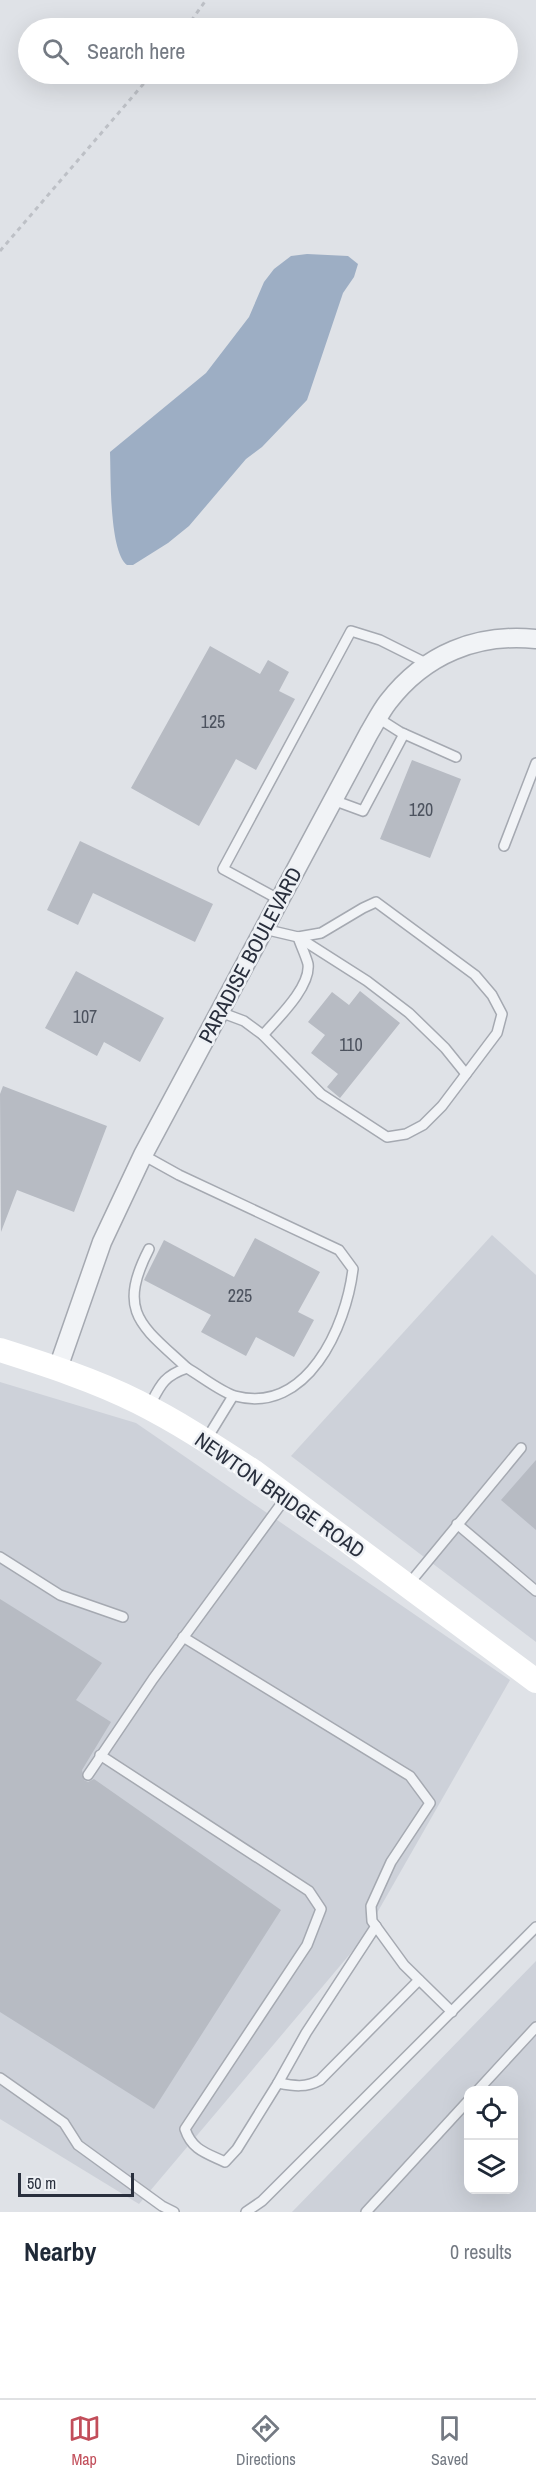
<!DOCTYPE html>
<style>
body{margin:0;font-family:"Archivo Narrow",sans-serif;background:#f2f2f3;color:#1f2937}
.controls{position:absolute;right:18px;bottom:18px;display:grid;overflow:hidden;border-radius:12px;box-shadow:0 6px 24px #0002}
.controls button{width:54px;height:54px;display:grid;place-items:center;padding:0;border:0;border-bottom:2px solid #e0e1e3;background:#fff;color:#1f2937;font:30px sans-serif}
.scale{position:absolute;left:18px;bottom:15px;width:116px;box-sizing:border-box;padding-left:6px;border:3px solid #292f3d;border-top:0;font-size:16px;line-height:21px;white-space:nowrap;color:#292f3d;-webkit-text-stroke:4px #eef1f5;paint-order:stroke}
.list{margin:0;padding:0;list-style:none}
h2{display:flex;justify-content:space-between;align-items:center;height:78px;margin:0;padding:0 24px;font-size:26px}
h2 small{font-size:20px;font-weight:400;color:#747a83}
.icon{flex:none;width:33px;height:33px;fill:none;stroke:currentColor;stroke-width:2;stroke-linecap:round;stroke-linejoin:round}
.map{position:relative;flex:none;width:536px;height:2212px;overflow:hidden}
.search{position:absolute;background:#fff;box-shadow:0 6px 24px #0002;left:18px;right:18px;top:18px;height:66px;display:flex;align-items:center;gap:15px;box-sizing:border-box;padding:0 21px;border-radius:33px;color:#747a83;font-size:22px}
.sheet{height:186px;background:#fff}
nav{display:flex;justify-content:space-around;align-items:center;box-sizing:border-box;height:84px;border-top:2px solid #e0e1e3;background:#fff;font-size:16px;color:#747a83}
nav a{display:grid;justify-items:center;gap:3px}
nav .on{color:#c24e5a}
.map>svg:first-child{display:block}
.built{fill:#cdd1d9;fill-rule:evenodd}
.water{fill:#9daec4}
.building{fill:#b7bbc3}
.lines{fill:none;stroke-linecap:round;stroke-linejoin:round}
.lane-casing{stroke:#a5a9b1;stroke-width:12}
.street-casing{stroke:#a5a9b1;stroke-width:21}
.path{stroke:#bdc0c6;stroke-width:3;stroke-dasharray:4.5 4.5;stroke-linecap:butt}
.lane{stroke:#f1f3f6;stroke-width:9}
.street{stroke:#f1f3f6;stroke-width:18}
.secondary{stroke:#fff;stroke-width:24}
.labels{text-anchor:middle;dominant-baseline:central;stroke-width:5;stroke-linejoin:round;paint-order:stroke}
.number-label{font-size:18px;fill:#4c525e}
.street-label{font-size:21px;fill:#292f3d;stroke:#eef1f5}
</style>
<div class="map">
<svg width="536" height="2212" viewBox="0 0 536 2212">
<rect width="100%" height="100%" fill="#dfe2e7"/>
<!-- built -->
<g class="built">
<path d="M 492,1235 L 536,1275 L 536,1642 L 291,1456 Z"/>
<path d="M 0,1382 L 136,1423 L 510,1680 L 361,1941 L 139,2204 L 0,2119 Z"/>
<path d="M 536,1961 L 536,2212 L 292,2212 ZM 468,2090 L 514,2090 L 514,2190 L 468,2190 Z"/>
</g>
<!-- water -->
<path class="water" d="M 307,254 L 348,256 L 358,264 L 354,277 L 343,293 L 307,400 L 262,447 L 246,459 L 189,526 L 168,543 L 133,565 L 127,565 C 109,551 111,476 110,452 L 206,373 L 249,317 L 264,282 L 274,269 L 291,256 Z"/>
<!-- building -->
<g class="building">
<path d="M 210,646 L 260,674 L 268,660 L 289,672 L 279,691 L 295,699 L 256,770 L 236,759 L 199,826 L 131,788 Z"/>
<path d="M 412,760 L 461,779 L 430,858 L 380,839 Z"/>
<path d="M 80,841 L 213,904 L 195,942 L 93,893 L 78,925 L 47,910 Z"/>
<path d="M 76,971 L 164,1018 L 140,1062 L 104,1042 L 97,1056 L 45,1028 Z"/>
<path d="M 360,991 L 400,1023 L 340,1098 L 327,1087 L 338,1074 L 311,1053 L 325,1035 L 308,1022 L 332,992 L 349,1005 Z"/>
<path d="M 3,1086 L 107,1126 L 74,1212 L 17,1190 L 1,1232 L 0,1094 Z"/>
<path d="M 255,1238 L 320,1272 L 298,1312 L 314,1320 L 294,1357 L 256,1337 L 246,1356 L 201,1332 L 211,1315 L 144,1280 L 164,1240 L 234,1277 Z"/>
<path d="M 536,1460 L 536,1530 L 501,1500 Z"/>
<path d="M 0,1599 L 102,1663 L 76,1700 L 111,1722 L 82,1770 L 84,1780 L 88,1782 L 94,1779 L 281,1910 L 154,2109 L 0,2012 Z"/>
</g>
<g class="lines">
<!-- lane casing -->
<g class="lane-casing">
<g id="lane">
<path d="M 378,718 L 400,732 L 456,757"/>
<path d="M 333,800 L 363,811 L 404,734"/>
<path d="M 504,846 L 536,763"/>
<path d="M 280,900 L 223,869 L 351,631 L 380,640 L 428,664"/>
<path d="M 264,929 L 298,937 L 367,981 L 409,1013 L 445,1048 L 466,1074"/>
<path d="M 220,1012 L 244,1021 L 263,1035 L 321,1094 L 387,1137 L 406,1134 L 423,1125 L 442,1106 L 497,1033 L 502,1014 L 492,995 L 475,975 L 376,902 L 363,908 L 321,933 L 298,937"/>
<path d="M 263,1035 C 277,1019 311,987 308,964 C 306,956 301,946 298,937"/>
<path d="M 143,1155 L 179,1175 L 339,1250 L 353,1269 C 346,1327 307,1415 235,1396 C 221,1392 201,1376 187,1368 C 163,1376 160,1386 149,1407"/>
<path d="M 149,1249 C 116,1313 142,1326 187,1368"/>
<path d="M 206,1440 L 233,1396"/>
<path d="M 457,1524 L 536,1591"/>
<path d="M 0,1557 L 60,1595 L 123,1617"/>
<path d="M 408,1585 L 521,1448"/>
<path d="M 183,1637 L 410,1776 L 430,1803 L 391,1862 L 371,1906 L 372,1921 L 404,1965 L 452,2012"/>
<path d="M 100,1755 L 309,1891 L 321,1909 L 307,1945 L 185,2129 C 192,2150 206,2153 225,2162 L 237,2149 L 278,2083"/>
<path d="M 88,1775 L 153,1679 L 287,1496"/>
<path d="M 376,1926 L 306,2033 L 278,2083 C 294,2086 306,2088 320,2080 L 419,1980"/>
<path d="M 0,2078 L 64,2123 L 78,2145 L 162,2206 L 174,2212"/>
<path d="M 478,2090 L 536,2027"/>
<path d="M 246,2212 L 262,2201 L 536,1927"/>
<path d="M 366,2212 L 468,2101"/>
</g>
</g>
<!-- street casing -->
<g class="street-casing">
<path id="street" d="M 58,1368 L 102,1242 L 143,1155 L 369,733 C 375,723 381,711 388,702 C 425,654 477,633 536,639"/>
</g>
<!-- path -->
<g class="path">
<path d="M 186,28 L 206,0"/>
<path d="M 0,251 L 152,74"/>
</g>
<!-- lane -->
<use href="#lane" class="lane"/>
<!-- street -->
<use href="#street" class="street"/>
<!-- secondary -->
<path class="secondary" d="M 0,1350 C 47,1365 94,1380 138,1402 C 178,1422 216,1447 253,1471 L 536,1681"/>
</g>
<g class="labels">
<!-- number labels -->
<g class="number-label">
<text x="213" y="721">125</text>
<text x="421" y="809">120</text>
<text x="85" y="1016">107</text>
<text x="351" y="1044">110</text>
<text x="240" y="1295">225</text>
</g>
<!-- street labels -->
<g class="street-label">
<text transform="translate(250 955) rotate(-62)">PARADISE BOULEVARD</text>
<text transform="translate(280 1495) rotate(35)">NEWTON BRIDGE ROAD</text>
</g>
</g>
</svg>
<div class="controls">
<button><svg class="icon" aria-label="locate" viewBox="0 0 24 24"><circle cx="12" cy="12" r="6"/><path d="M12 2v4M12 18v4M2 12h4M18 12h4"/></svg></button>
<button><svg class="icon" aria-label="layers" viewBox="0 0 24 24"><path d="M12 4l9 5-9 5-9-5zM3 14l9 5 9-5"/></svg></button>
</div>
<div class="scale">50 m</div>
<div class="search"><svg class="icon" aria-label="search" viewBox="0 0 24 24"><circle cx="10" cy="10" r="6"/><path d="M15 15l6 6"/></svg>Search here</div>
</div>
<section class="sheet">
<h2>Nearby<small>0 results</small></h2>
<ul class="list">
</ul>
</section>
<nav>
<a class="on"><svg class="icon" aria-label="map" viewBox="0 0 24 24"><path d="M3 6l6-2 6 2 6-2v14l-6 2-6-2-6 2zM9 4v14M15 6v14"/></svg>Map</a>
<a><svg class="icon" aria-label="directions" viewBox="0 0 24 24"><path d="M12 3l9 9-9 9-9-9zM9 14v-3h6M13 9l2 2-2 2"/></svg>Directions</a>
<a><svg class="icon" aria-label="saved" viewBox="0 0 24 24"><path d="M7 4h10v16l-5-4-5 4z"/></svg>Saved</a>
</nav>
